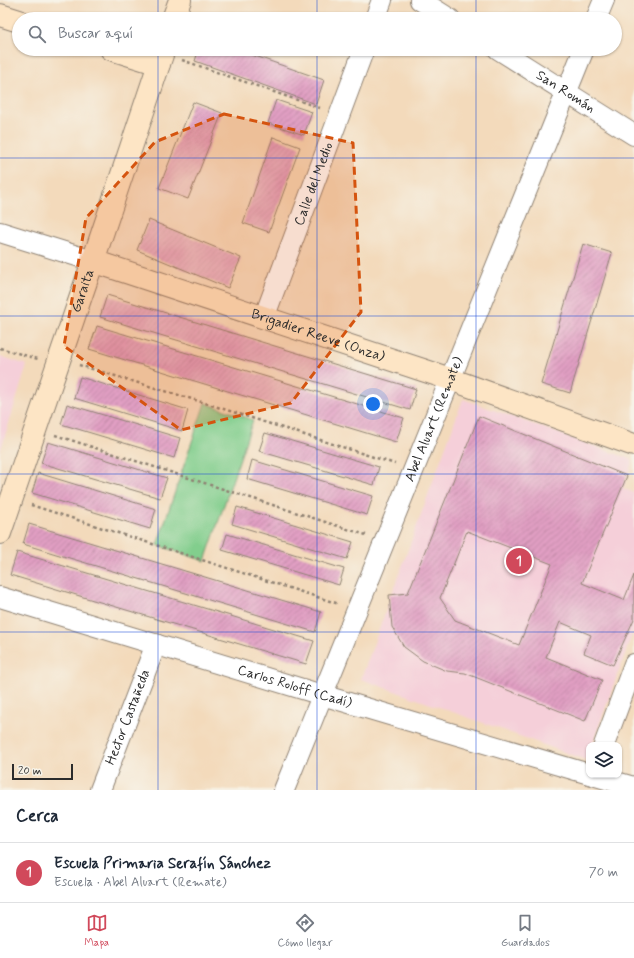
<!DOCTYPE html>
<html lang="es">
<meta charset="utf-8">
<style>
body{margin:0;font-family:Mynerve,sans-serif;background:#f6f6f7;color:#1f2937}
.controls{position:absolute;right:12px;bottom:12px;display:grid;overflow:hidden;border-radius:8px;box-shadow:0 1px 3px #0004}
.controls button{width:36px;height:36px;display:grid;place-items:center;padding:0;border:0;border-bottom:1px solid #e0e1e3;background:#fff;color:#1f2937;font:20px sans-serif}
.scale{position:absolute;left:12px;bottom:10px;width:61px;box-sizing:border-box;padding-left:4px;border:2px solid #2b2b2b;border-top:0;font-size:11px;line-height:14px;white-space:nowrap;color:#2b2b2b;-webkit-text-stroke:3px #f7f3e8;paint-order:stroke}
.you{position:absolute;left:373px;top:404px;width:14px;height:14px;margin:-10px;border:3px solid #fff;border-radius:50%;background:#1a73e8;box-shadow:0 0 0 6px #1a73e833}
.badge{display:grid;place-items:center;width:26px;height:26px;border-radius:50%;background:#d1495b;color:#fff;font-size:13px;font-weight:700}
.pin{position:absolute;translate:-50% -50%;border:2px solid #fff;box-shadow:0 1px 4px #0006}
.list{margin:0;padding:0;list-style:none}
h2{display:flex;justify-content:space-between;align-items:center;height:52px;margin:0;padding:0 16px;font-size:17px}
h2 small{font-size:13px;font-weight:400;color:#747a83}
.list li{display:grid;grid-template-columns:26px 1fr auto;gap:12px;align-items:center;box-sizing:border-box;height:60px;padding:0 16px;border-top:1px solid #e0e1e3}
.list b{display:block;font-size:15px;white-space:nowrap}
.list p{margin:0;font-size:13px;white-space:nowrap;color:#747a83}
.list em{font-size:13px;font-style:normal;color:#747a83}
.icon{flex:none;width:22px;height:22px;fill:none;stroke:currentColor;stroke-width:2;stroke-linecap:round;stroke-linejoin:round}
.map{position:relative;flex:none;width:634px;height:790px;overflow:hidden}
.search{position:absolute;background:#fff;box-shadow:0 1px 3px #0004;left:12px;right:12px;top:12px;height:44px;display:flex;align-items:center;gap:10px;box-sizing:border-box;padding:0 14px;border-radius:22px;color:#747a83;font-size:15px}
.sheet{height:112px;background:#fff}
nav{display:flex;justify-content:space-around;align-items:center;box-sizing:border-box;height:56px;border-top:1px solid #e0e1e3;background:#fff;font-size:11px;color:#747a83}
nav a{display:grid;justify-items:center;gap:2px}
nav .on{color:#d1495b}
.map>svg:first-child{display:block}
.built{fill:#f5cfd9}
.green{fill:#82ce8d;stroke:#567c5c}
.building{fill:url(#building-hatch);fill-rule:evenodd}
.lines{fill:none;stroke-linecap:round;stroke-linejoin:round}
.street-casing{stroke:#8f8273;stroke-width:22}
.secondary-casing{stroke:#8f8273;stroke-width:24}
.path{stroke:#8f8273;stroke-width:2.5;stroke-dasharray:3 3;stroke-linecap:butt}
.street{stroke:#fff;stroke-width:20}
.secondary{stroke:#fde5c5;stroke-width:22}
.marked{fill:#d5540f;fill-opacity:0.2;stroke:#d5540f;stroke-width:3;stroke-dasharray:8 5;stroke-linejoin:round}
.grid{fill:none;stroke:#1d4ed8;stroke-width:1;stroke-opacity:0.55}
.labels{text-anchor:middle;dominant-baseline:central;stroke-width:3;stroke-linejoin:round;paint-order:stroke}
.street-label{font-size:14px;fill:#2b2b2b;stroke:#f7f3e8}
</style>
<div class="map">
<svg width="634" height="790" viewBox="0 0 634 790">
<defs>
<pattern id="building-hatch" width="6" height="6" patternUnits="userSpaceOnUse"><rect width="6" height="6" fill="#e19fc3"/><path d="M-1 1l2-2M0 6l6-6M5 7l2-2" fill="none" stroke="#b7829f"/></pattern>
</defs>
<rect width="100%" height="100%" fill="#f7f3e8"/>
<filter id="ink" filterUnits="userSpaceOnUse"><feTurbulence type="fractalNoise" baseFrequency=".025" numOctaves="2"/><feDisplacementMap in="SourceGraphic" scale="8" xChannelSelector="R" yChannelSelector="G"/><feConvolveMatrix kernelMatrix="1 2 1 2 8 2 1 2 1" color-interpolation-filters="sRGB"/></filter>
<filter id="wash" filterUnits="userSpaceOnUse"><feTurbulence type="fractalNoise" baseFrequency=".012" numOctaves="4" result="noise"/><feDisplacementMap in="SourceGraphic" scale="16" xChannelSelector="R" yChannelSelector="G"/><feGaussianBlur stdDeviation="0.9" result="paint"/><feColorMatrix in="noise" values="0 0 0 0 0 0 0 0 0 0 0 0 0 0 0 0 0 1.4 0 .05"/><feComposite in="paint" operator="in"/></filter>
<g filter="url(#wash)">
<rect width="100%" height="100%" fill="#f3dabb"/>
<!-- built -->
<g class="built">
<path d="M 0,356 L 27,365 L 0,452 Z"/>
<path d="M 463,399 L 633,460 L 623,488 L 634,493 L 634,629 L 592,745 L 589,745 L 589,753 L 586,760 L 361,679 Z"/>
</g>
<!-- green -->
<path class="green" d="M 205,403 L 253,420 L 205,561 L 157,545 Z"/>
<g id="blocks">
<!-- building -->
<g class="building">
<path d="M 199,49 L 235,49 L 324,80 L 316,104 L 195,61 Z"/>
<path d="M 276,100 L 312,112 L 304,135 L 268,123 Z"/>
<path d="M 193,102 L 222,113 L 188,199 L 159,188 Z"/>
<path d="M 273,137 L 300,147 L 269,232 L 243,223 Z"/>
<path d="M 149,220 L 241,258 L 228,288 L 137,250 Z"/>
<path d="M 583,244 L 612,253 L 570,393 L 541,384 Z"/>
<path d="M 107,295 L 416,389 L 410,410 L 100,317 Z"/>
<path d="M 97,326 L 404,418 L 396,442 L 89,349 Z"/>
<path d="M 80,377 L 188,410 L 182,431 L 74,398 Z"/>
<path d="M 67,404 L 180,438 L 174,458 L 61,424 Z"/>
<path d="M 479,416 L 627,476 L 582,583 L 624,600 L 634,575 L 634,619 L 613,665 L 584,653 L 591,635 L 560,622 L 546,657 L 602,680 L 585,721 L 465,673 L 447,671 L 423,661 L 404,647 L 392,627 L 389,595 L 408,593 ZM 467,531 L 552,564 L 519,645 L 455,620 L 440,598 Z"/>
<path d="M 265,433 L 379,467 L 374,485 L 259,451 Z"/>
<path d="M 48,442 L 167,478 L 160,498 L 41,463 Z"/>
<path d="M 252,460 L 373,496 L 367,515 L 247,479 Z"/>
<path d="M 38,473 L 156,509 L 150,529 L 32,493 Z"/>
<path d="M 237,507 L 353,542 L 347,559 L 232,524 Z"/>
<path d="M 29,524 L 321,612 L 315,632 L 23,544 Z"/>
<path d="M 227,534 L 344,569 L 339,585 L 222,550 Z"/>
<path d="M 17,552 L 314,641 L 306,664 L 10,575 Z"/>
</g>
</g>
</g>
<g filter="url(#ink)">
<use href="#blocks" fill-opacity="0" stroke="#8f8273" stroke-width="1"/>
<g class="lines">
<!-- street casing -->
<g class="street-casing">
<g id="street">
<path d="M 420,0 L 450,19"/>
<path d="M 375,19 L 382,0"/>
<path d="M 596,19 L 604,0"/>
<path id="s1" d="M 498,49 L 634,135"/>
<path d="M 0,232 L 93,261"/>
<path id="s2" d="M 264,318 L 364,49"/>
<path id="s3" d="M 0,597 L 322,695 L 589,774"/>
<path d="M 604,745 L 634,664"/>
<path d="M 592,775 L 634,787"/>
<path id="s4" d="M 100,790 L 156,644"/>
<path id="s5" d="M 284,790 L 584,49"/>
</g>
</g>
<!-- secondary casing -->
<g class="secondary-casing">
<g id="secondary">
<path d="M 0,15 L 19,21"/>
<path d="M 173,19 L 180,0"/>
<path d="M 111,49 L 159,64"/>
<path id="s6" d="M 93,261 L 450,379 L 634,445"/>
<path id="s7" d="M 0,533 L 93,261 L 164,49"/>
</g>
</g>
<!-- path -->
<g class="path">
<path d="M 182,60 L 320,108"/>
<path d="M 0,348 L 38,359"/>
<path d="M 79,365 L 205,403 L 395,464"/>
<path d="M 55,435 L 366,535"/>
<path d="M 31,505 L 339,604"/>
</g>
<!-- street -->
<use href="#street" class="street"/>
<!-- secondary -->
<use href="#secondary" class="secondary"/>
</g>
</g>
<!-- marked area -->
<path class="marked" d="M 224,114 L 353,143 L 361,312 L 291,403 L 181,430 L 64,346 L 86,218 L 155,142 Z"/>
<!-- grid -->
<path class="grid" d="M 158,0 L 158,19M 317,0 L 317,19M 476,0 L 476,19M 158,49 L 158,790M 317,49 L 317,790M 476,49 L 476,790M 0,158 L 634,158M 0,316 L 634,316M 0,474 L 634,474M 0,632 L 634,632"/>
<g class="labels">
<!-- street labels -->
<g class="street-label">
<text stroke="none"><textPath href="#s1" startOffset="80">San Román</textPath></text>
<text stroke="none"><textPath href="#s2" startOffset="143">Calle del Medio</textPath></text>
<text stroke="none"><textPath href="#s7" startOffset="256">Garaita</textPath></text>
<text stroke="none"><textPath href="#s6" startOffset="237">Brigadier Reeve (Onza)</textPath></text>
<text stroke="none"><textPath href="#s5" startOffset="400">Abel Aluart (Remate)</textPath></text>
<text stroke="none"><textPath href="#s3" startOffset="308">Carlos Roloff (Cadí)</textPath></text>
<text stroke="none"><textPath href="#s4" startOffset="78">Hector Castañeda</textPath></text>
</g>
</g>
</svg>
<div class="controls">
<button><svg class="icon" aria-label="layers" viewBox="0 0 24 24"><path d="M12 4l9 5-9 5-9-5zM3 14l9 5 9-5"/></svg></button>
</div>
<div class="scale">20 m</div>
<div class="you"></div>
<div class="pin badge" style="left:519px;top:561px">1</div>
<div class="search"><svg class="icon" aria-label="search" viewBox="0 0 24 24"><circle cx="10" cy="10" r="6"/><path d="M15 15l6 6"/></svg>Buscar aquí</div>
</div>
<section class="sheet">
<h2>Cerca<small></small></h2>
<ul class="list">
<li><span class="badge">1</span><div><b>Escuela Primaria Serafín Sánchez</b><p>Escuela · Abel Aluart (Remate)</p></div><em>70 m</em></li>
</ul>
</section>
<nav>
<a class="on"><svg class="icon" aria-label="map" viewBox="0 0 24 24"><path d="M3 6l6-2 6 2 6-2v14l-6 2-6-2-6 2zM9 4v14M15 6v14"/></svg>Mapa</a>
<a><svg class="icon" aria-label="directions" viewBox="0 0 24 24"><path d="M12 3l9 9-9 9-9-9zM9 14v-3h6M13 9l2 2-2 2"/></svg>Cómo llegar</a>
<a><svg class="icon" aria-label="saved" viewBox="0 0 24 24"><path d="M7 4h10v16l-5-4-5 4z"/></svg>Guardados</a>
</nav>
